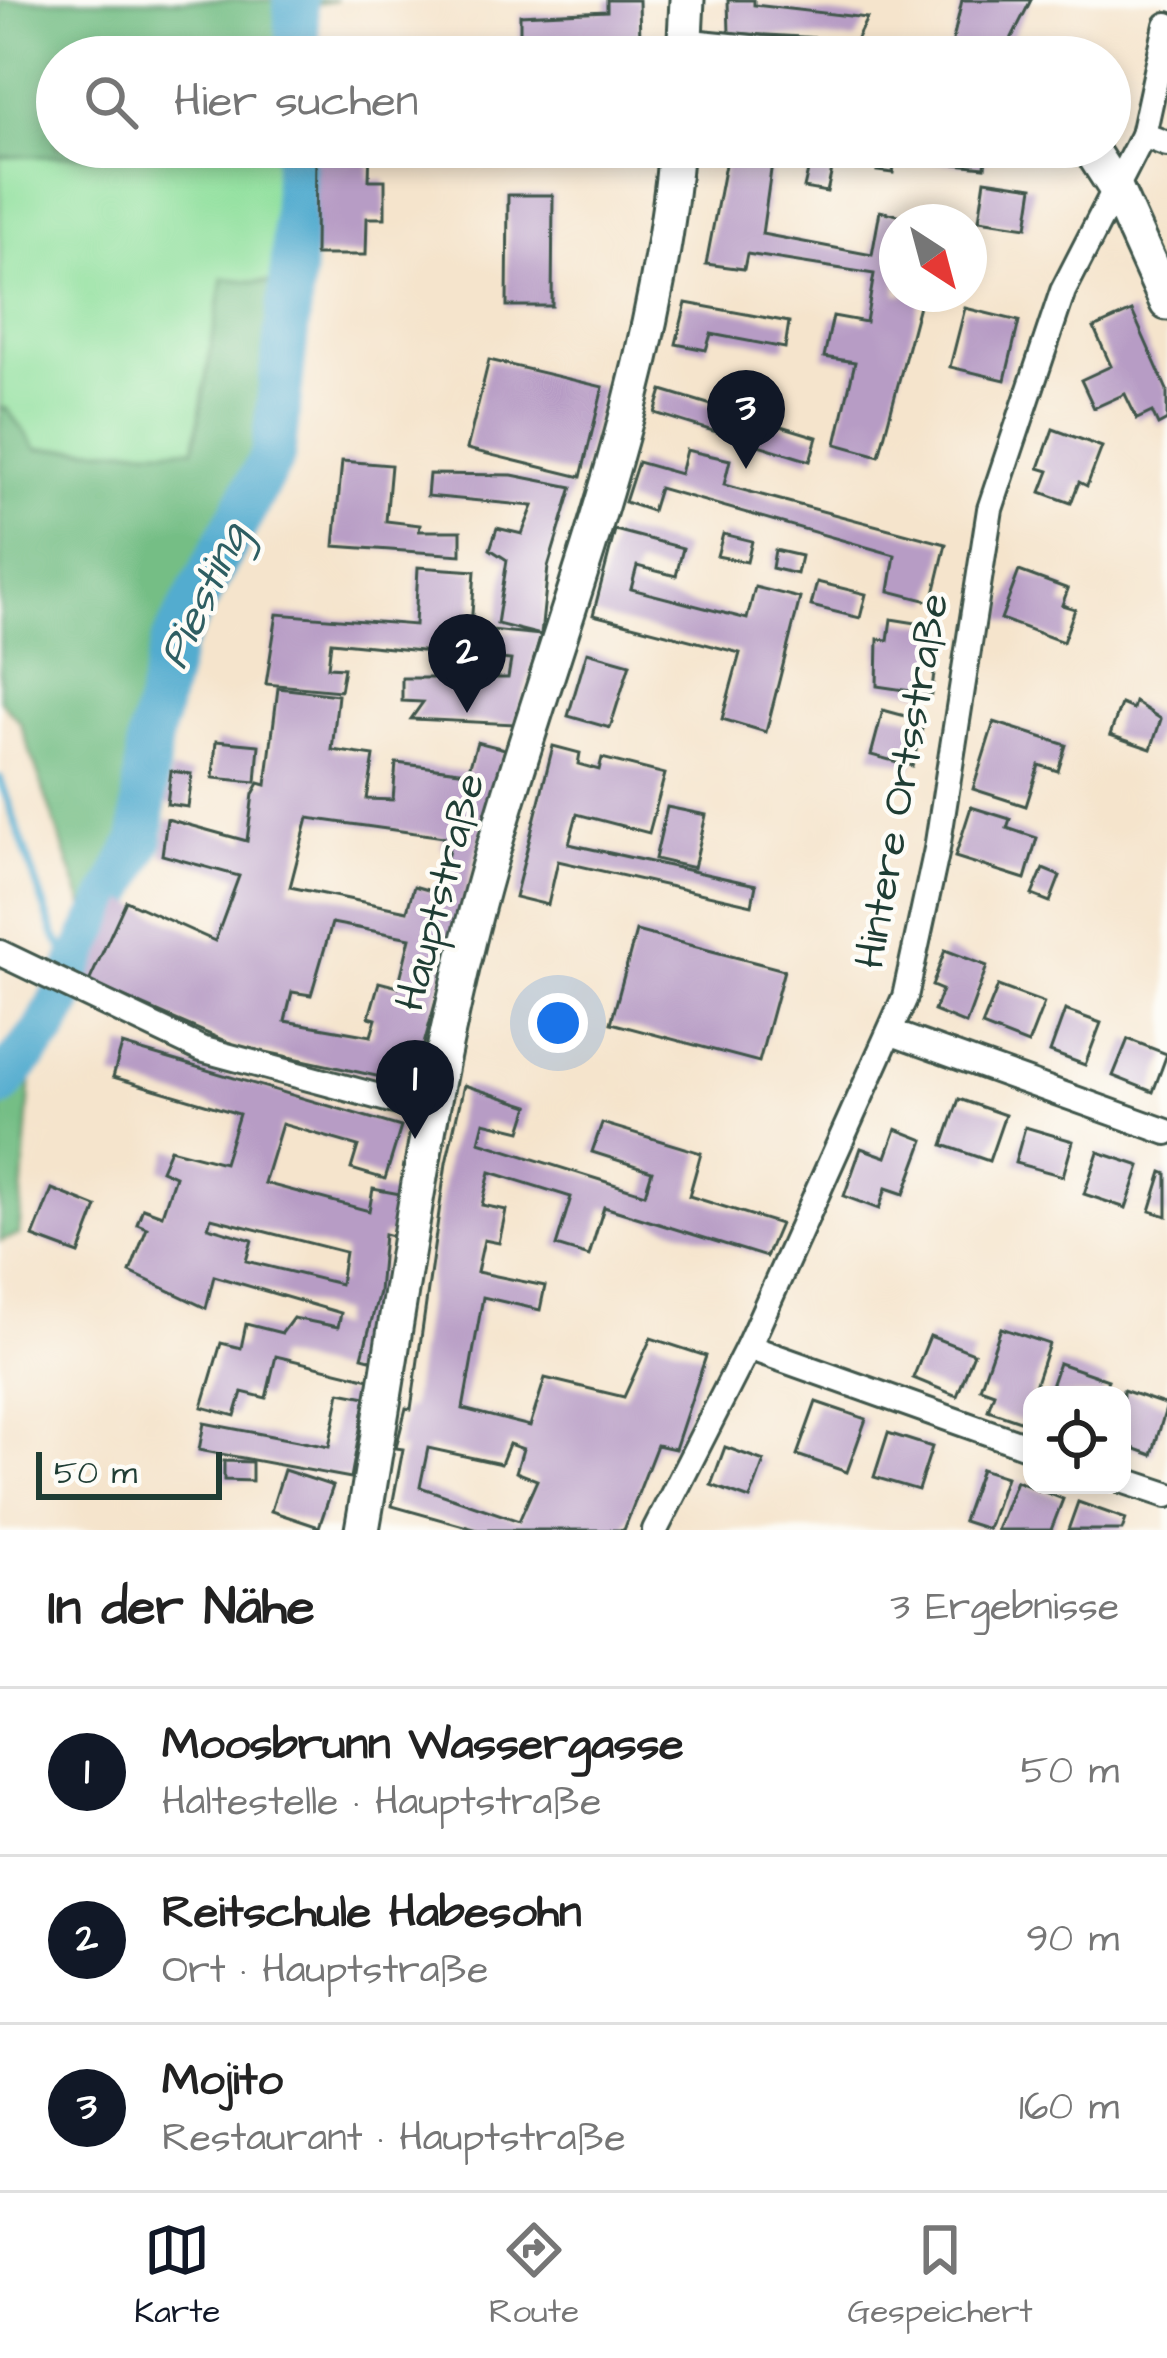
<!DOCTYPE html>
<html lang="de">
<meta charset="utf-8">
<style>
body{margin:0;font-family:"Architects Daughter",sans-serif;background:#f6f6f6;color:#222}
.controls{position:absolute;right:36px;bottom:36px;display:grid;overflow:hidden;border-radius:24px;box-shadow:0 6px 18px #0003}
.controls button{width:108px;height:108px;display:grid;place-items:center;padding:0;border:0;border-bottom:3px solid #e0e0e0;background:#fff;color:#222;font:60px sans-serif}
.compass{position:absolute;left:879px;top:204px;width:108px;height:108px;border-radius:50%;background:#fff;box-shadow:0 6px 18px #0003;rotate:144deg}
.scale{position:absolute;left:36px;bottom:30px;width:186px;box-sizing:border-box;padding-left:12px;border:6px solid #1f3d34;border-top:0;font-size:33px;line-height:42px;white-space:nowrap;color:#1f3d34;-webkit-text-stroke:9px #fdfcf7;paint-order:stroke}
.you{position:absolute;left:558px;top:1023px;width:42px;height:42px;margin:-30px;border:9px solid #fff;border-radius:50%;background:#1a73e8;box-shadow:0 0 0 18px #1a73e833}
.badge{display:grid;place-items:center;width:78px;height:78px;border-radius:50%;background:#111827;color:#fff;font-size:39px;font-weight:700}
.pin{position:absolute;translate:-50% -99px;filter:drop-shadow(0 3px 6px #0008)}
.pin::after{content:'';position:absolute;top:63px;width:42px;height:36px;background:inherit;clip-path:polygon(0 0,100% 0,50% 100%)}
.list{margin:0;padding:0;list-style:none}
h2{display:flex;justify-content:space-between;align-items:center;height:156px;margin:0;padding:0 48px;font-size:51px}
h2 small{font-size:39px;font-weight:400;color:#767676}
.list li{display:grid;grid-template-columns:78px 1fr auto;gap:36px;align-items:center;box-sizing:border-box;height:168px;padding:0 48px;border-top:3px solid #e0e0e0}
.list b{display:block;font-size:45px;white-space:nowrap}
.list p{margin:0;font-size:39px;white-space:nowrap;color:#767676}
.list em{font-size:39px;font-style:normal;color:#767676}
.icon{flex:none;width:66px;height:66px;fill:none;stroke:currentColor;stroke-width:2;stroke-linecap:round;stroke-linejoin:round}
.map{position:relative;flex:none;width:1167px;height:1530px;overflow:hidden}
.search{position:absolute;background:#fff;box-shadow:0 6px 18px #0003;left:36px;right:36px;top:36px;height:132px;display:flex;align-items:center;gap:30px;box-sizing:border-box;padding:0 42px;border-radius:66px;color:#767676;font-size:45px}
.sheet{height:660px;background:#fff}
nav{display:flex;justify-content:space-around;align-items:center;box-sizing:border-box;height:168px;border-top:3px solid #e0e0e0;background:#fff;font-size:33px;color:#767676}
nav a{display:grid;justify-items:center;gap:6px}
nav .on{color:#111827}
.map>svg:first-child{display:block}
.green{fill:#91e09e;stroke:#588e69;stroke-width:3}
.forest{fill:#74be85;stroke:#4a7e5c;stroke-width:3}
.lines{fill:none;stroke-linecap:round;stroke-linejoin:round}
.stream{stroke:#52accf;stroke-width:8}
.river{stroke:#52accf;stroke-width:45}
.building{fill:#b79cc5;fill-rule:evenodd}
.minor-casing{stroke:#3f564b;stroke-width:30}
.major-casing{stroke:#3f564b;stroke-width:39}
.minor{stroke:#fff;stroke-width:24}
.major{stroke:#fff;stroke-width:33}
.labels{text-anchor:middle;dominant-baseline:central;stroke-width:9;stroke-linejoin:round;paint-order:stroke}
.street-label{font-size:42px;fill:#1f3d34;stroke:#fdfcf7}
.water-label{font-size:45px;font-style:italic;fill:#2e5e62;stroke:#fdfcf7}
</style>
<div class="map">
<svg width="1167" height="1530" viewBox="0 0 1167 1530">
<rect width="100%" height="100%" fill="#fdfcf7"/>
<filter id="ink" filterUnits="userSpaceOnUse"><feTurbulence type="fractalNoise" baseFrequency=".00833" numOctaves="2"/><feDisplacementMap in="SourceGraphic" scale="24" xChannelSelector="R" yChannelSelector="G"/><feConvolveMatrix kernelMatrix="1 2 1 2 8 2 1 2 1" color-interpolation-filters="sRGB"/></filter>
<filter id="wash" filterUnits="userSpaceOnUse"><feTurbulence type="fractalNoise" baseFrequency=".004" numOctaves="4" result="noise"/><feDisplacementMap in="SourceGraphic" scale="48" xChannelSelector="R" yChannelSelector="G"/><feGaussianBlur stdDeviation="2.7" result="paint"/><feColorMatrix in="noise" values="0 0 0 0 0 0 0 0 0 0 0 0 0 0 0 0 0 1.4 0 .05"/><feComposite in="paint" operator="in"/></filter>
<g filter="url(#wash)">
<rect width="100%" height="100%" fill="#f5e4cc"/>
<!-- green -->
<g class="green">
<path d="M 150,36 L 286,41 L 285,57 L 154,57 Z"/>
<path d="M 142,147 L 284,147 L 278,283 L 223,279 L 194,449 L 37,449 L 7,409 L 0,408 L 0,157 L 137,154 Z"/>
</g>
<!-- forest -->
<g class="forest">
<path d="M 0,0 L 337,0 L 305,6 L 305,45 L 151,36 L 154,57 L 57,57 L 57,147 L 142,147 L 137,154 L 0,157 Z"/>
<path d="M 223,278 L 287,285 L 261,449 L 155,650 L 126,842 L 87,916 L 20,722 L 0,700 L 0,408 L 7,409 L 37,449 L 194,449 Z"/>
<path d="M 33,1048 L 19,1235 L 0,1241 L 0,1078 Z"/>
</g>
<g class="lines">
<!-- stream -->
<path class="stream" d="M 0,778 L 54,934 L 74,968"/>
<!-- river -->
<g class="river">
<path d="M 295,0 L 299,57"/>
<path d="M 0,1085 L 47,1028 L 141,840 L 149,742 L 173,643 L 273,455 L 293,271 L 297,147"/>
</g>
</g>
<g id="blocks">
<!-- building -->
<g class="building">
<path d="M 607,0 L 639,0 L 640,45 L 520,47 L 520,15 L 607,11 Z"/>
<path d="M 728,0 L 754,0 L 754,5 L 867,18 L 856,40 L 729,33 Z"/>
<path d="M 962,0 L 1031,0 L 1002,57 L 951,49 Z"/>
<path d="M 318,43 L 395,44 L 395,57 L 318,57 Z"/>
<path d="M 515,46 L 515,57 L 451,57 L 451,48 Z"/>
<path d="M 316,147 L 370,147 L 369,180 L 385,180 L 385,218 L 367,218 L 366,255 L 315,255 Z"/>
<path d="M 764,147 L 764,154 L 773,156 L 762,234 L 872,255 L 880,211 L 920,220 L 897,222 L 897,294 L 922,294 L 879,456 L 836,444 L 855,362 L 824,357 L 833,316 L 866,322 L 874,274 L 747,254 L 744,269 L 706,264 L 728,149 Z"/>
<path d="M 881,147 L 897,147 L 893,173 L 877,171 Z"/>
<path d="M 917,147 L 987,147 L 985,167 L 915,160 Z"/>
<path d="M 810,162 L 833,165 L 827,192 L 804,188 Z"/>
<path d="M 985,180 L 1033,187 L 1027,227 L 979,220 Z"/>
<path d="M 508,195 L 553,195 L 552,306 L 507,306 Z"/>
<path d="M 686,303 L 789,322 L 785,348 L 711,334 L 706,350 L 676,344 Z"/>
<path d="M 965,308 L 1019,321 L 1005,380 L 950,367 Z"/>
<path d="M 1132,311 L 1167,390 L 1167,420 L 1158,425 L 1152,412 L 1137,419 L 1125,394 L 1094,408 L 1081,380 L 1111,366 L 1094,328 Z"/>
<path d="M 489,360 L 603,387 L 581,477 L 467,449 Z"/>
<path d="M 662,390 L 817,437 L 810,461 L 655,413 Z"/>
<path d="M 1053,429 L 1102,447 L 1087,486 L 1079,482 L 1071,503 L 1041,492 L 1049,471 L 1039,468 Z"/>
<path d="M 686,450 L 730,460 L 724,485 L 946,544 L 932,602 L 889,591 L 895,555 L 659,488 L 652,511 L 625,502 L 638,462 L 680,474 Z"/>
<path d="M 342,461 L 391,465 L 386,521 L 420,525 L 419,531 L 461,531 L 461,555 L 334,546 Z"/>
<path d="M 429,474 L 512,475 L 572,487 L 548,567 L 541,635 L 515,724 L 411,719 L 423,702 L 402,701 L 402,678 L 508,678 L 511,660 L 331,642 L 328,667 L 344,668 L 340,691 L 266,684 L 277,614 L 415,625 L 418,567 L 475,571 L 471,628 L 541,635 L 497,624 L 507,560 L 490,549 L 497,528 L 522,534 L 533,506 L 427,496 Z"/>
<path d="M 615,530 L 683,548 L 676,576 L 637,566 L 631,589 L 747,619 L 755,587 L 800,598 L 766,732 L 722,719 L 740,653 L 593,615 Z"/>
<path d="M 723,534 L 752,541 L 747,562 L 717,556 Z"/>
<path d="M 775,550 L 801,556 L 797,574 L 772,568 Z"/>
<path d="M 1019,571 L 1068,589 L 1062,605 L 1075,609 L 1063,642 L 1001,619 Z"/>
<path d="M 817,582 L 866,594 L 860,618 L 811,606 Z"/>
<path d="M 891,619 L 941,627 L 931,694 L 877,686 L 878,639 L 888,640 Z"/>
<path d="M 587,652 L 630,664 L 610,728 L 568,716 Z"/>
<path d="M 278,688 L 338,695 L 332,750 L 374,756 L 367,799 L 393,800 L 396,763 L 468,772 L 477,742 L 505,749 L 413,1084 L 234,1045 L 89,982 L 126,901 L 215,941 L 239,876 L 162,855 L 167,819 L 247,841 L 253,794 L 259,783 L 266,785 ZM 308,818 L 444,837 L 441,848 L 449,850 L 438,893 L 414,886 L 407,911 L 290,887 ZM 332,923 L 410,938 L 398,987 L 379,982 L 369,1017 L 376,1019 L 371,1036 L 285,1021 L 292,992 L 311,995 Z"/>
<path d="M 1135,702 L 1161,719 L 1151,749 L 1110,735 L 1121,704 L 1133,709 Z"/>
<path d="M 883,710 L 924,721 L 912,766 L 871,755 Z"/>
<path d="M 994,722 L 1066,745 L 1058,771 L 1039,765 L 1026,806 L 973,789 Z"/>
<path d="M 216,741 L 259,745 L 256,782 L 213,778 Z"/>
<path d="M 553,746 L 580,753 L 578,764 L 599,770 L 602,758 L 665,774 L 649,833 L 577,814 L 569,844 L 756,885 L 752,905 L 558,861 L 548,905 L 515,897 Z"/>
<path d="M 171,771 L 192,774 L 188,807 L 167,804 Z"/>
<path d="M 667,807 L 706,815 L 694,868 L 655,859 Z"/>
<path d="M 971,807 L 1010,819 L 1007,828 L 1037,838 L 1025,879 L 955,857 Z"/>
<path d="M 1043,869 L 1060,876 L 1050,902 L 1032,895 Z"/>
<path d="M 636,931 L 784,970 L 759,1062 L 611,1023 Z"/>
<path d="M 945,950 L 987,966 L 966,1024 L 934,1011 L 942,990 L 932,986 Z"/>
<path d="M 998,986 L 1044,1003 L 1028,1044 L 982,1026 Z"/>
<path d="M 1065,1010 L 1101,1023 L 1085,1065 L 1050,1052 Z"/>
<path d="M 1128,1039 L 1167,1054 L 1153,1092 L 1113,1076 Z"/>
<path d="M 122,1045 L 401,1127 L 385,1179 L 351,1169 L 358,1146 L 282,1124 L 264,1183 L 369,1211 L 373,1189 L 400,1194 L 392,1236 L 384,1234 L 379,1292 L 362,1357 L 374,1360 L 369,1379 L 276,1356 L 266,1398 L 242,1392 L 235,1416 L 202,1407 L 221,1343 L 241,1348 L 246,1324 L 282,1333 L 293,1318 L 338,1327 L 341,1313 L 214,1276 L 206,1308 L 130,1272 L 147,1228 L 137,1224 L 143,1208 L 162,1215 L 175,1176 L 161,1170 L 170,1149 L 224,1163 L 239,1114 L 113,1077 ZM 211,1218 L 345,1252 L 340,1284 L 246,1261 L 252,1240 L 208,1227 Z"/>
<path d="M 464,1085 L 529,1106 L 521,1131 L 484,1122 L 479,1142 L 645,1194 L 652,1171 L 592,1152 L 602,1123 L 701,1153 L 689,1196 L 780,1224 L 766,1257 L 604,1207 L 589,1256 L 556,1246 L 571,1197 L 490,1172 L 482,1205 L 506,1210 L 499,1243 L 484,1240 L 477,1272 L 545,1286 L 540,1310 L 483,1297 L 463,1409 L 530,1426 L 545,1378 L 624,1397 L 651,1338 L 706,1356 L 675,1449 L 657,1445 L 624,1530 L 478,1530 L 392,1506 L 403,1449 L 396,1448 L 406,1408 L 411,1409 L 446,1163 ZM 509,1444 L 523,1449 L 516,1472 L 537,1480 L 519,1521 L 420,1487 L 428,1448 L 501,1464 Z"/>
<path d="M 959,1099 L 1005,1115 L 989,1161 L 943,1145 Z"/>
<path d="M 1025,1127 L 1073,1141 L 1063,1176 L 1015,1163 Z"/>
<path d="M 896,1129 L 924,1140 L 904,1194 L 886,1188 L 879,1209 L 844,1196 L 861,1148 L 886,1157 Z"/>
<path d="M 1098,1152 L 1140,1166 L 1126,1208 L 1084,1194 Z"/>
<path d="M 1162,1172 L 1167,1174 L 1167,1216 L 1150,1211 Z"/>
<path d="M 52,1189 L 97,1207 L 79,1254 L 33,1237 Z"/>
<path d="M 1001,1328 L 1049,1344 L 1023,1422 L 988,1410 L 994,1393 L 980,1388 Z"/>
<path d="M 930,1336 L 974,1353 L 957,1396 L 913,1378 Z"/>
<path d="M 1059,1363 L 1108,1380 L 1102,1395 L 1048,1395 Z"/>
<path d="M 1123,1390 L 1167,1405 L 1152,1455 L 1122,1444 Z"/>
<path d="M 340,1392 L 366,1397 L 351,1478 L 199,1450 L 204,1423 L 329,1447 Z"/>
<path d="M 816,1402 L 866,1419 L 847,1472 L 797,1455 Z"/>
<path d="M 888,1433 L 932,1447 L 918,1490 L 874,1477 Z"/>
<path d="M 725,1447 L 764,1461 L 750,1499 L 711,1485 Z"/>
<path d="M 224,1461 L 252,1462 L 252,1481 L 224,1480 Z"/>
<path d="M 981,1469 L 1006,1477 L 988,1529 L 963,1521 Z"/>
<path d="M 284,1470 L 333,1486 L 319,1527 L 271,1511 Z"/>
<path d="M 1016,1481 L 1063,1499 L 1051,1530 L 997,1530 Z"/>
<path d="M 1078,1502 L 1126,1519 L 1122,1530 L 1068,1530 Z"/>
</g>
</g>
</g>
<g filter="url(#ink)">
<use href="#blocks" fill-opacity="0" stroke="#3f564b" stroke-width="3"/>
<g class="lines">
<!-- minor casing -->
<g class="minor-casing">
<g id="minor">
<path d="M 1143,135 L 1167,144"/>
<path d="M 0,953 L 201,1049 L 435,1112"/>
<path d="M 892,1033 L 1167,1132"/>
<path d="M 748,1347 L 1032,1448"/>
<path d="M 1122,1480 L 1167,1495"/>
<path d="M 655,1530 L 748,1347 L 905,997 L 937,849 L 990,509 L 1063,291 L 1143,135 L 1167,25"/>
</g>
</g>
<!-- major casing -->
<g class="major-casing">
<g id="major">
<path d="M 685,46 L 798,57"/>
<path d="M 684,57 L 687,0"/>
<path d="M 1089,147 L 1116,189 L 1167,303"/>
<path d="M 362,1530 C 398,1325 423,1114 476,912 C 543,657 654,412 676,147"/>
</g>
</g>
<!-- minor -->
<use href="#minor" class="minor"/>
<!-- major -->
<use href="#major" class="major"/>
</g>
</g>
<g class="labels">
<!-- street labels -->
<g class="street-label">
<text transform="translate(903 781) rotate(-80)">Hintere Ortsstraße</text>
<text transform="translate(441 892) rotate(-75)">Hauptstraße</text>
</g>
<!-- water labels -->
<g class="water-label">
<text transform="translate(204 596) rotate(-65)">Piesting</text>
</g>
</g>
</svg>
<div class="controls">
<button><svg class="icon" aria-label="locate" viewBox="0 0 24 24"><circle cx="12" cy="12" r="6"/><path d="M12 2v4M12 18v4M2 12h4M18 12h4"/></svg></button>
</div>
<svg class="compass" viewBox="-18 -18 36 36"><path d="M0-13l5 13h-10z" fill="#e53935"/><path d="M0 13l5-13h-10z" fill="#767676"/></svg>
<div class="scale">50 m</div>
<div class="you"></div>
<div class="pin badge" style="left:415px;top:1139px">1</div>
<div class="pin badge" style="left:467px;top:713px">2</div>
<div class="pin badge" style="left:746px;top:469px">3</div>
<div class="search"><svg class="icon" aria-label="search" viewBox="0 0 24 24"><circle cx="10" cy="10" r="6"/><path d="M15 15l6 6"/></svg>Hier suchen</div>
</div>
<section class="sheet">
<h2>In der Nähe<small>3 Ergebnisse</small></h2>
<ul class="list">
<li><span class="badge">1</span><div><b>Moosbrunn Wassergasse</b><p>Haltestelle · Hauptstraße</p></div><em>50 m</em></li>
<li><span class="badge">2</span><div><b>Reitschule Habesohn</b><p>Ort · Hauptstraße</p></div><em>90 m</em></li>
<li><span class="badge">3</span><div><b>Mojito</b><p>Restaurant · Hauptstraße</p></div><em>160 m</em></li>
</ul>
</section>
<nav>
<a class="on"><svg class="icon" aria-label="map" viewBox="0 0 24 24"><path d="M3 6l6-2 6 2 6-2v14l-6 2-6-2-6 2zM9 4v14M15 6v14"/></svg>Karte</a>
<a><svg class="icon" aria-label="directions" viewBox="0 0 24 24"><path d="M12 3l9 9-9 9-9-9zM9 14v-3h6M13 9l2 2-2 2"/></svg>Route</a>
<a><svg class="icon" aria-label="saved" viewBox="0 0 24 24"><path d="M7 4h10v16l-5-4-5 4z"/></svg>Gespeichert</a>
</nav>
